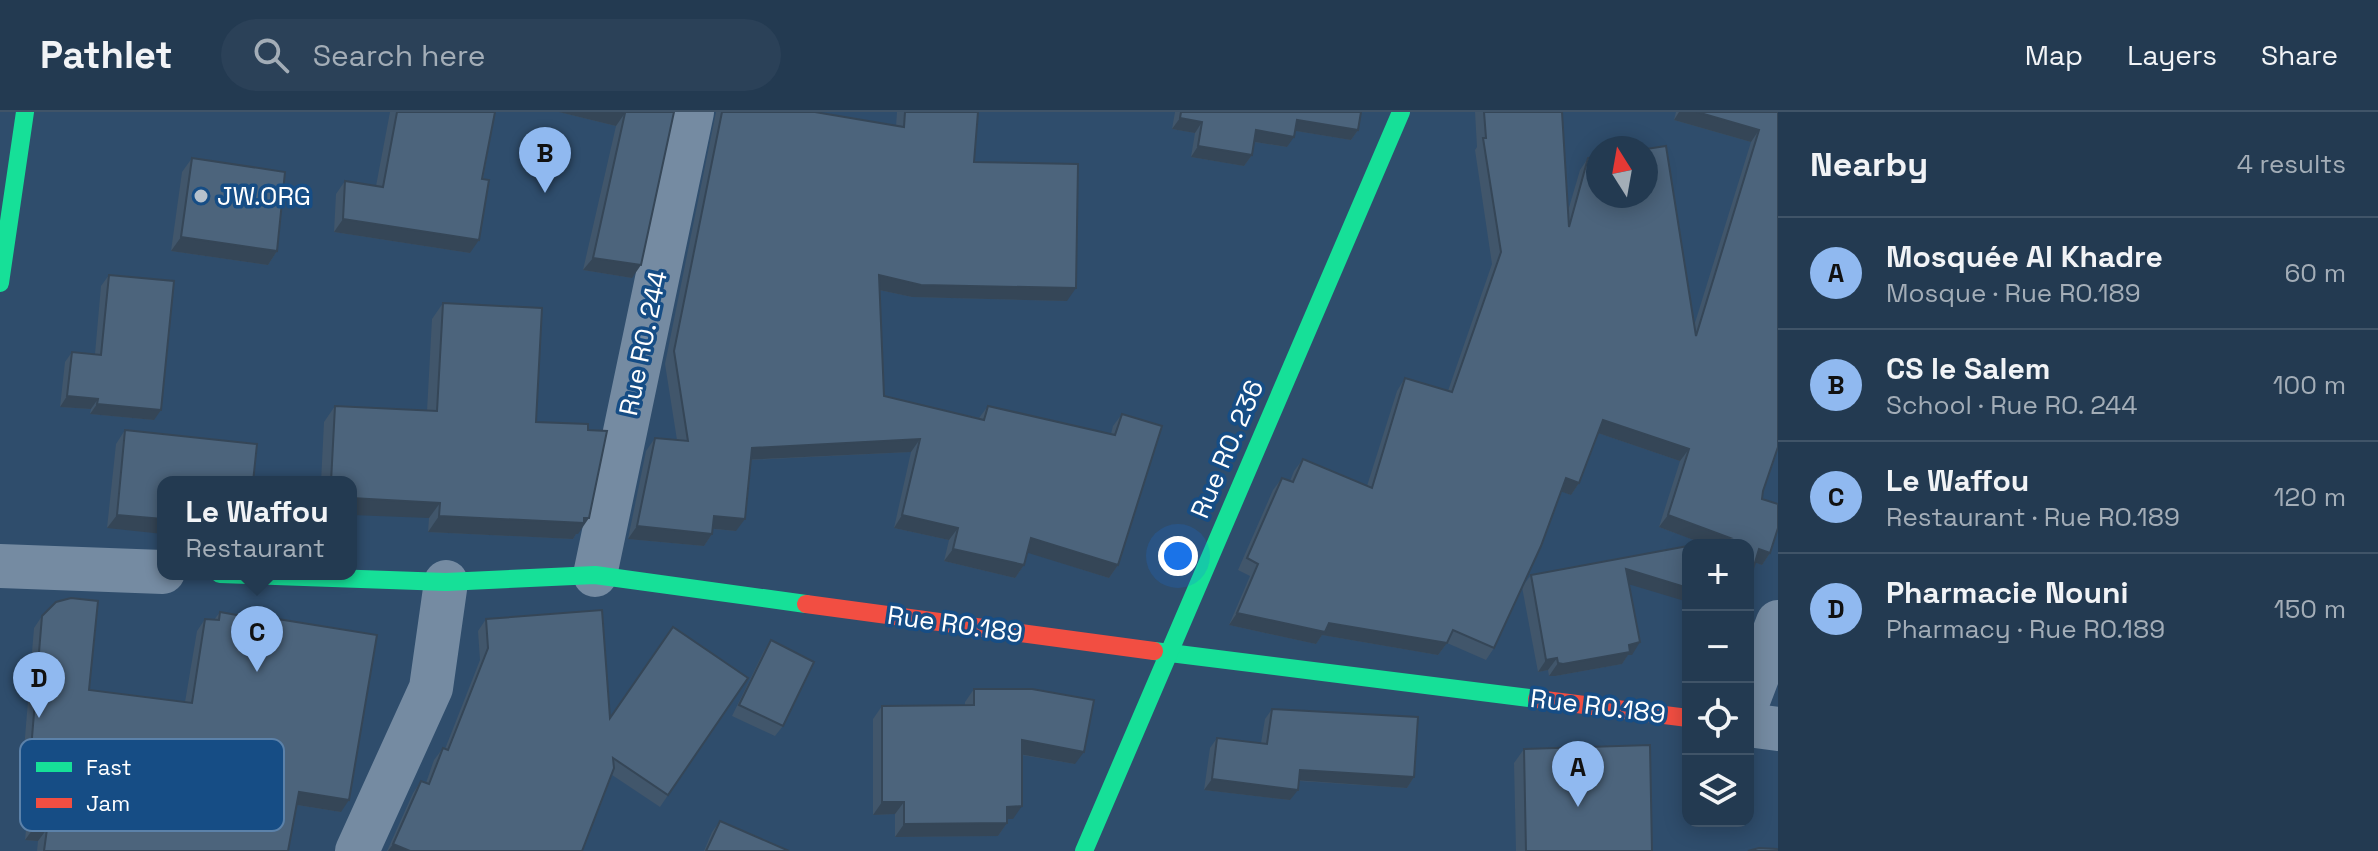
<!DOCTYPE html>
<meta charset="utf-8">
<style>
body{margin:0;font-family:"Space Grotesk",sans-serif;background:#2b4158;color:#f1f3f6}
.controls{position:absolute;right:24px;bottom:24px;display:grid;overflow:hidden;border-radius:16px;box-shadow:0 4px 20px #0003}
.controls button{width:72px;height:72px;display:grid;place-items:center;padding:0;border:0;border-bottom:2px solid #405468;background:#233a51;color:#f1f3f6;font:40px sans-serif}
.compass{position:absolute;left:1586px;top:24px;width:72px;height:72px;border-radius:50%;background:#233a51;box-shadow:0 4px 20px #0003;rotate:349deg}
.you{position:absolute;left:1178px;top:444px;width:28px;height:28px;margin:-20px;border:6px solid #fff;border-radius:50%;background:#1a73e8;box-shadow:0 0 0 12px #1a73e833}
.badge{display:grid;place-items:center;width:52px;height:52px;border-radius:50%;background:#90b9f0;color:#111;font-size:26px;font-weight:700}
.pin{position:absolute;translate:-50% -66px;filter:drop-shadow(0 2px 4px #0008)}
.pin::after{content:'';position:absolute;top:42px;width:28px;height:24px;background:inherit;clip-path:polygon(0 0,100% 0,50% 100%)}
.popup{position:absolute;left:157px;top:364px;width:200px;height:104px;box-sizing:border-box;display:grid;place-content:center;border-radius:16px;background:#233a51;filter:drop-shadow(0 2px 6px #0005);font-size:26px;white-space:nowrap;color:#a3adb7}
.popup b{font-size:30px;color:#f1f3f6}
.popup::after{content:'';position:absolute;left:50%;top:100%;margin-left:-16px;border:16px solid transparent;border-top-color:#233a51}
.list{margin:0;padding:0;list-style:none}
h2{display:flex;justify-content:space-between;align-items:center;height:104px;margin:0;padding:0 32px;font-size:34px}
h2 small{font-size:26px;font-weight:400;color:#a3adb7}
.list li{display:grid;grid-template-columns:52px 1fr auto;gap:24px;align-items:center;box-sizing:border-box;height:112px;padding:0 32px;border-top:2px solid #405468}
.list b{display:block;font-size:30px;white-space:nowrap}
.list p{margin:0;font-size:26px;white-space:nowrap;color:#a3adb7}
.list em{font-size:26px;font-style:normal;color:#a3adb7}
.icon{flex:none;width:44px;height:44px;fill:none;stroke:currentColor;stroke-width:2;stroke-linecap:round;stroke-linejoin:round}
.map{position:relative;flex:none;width:1778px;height:739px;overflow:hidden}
header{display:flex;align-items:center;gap:48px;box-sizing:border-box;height:112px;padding:0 40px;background:#233a51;border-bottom:2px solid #405468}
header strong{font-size:38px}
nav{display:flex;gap:44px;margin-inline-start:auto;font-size:28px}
.search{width:560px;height:72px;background:#2b4158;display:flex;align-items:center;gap:20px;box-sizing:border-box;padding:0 28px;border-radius:44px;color:#a3adb7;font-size:30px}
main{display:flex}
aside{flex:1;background:#233a51}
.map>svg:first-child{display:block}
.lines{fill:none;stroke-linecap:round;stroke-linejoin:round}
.street{stroke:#758ba2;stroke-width:44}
.fast{stroke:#16e098;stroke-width:18}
.jam{stroke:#f24e42;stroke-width:18}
.wall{fill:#41566b}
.shaded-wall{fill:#354657}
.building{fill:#4c647c;stroke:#354657;stroke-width:2}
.poi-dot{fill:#b6c1cc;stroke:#164d85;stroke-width:3}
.labels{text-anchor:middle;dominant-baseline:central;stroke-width:7;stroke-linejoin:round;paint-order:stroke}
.poi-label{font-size:26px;fill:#fff;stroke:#164d85;text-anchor:start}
.street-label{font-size:26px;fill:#fff;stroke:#164d85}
.key{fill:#164d85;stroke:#5c82aa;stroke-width:2}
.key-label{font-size:22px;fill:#fff}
</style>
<header>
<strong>Pathlet</strong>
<div class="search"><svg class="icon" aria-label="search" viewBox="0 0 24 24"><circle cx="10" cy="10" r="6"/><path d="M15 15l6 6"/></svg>Search here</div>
<nav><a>Map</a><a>Layers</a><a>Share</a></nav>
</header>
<main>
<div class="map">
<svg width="1778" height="739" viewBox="0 0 1778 739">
<rect width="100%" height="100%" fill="#2f4d6c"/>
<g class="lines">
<!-- street -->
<g class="street">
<path d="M 0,454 L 163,460"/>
<path d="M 595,463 L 692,0"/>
<path d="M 1748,589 L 1778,510"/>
<path d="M 1748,613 L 1778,617"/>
<path d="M 357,739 L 431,576 L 446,470"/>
</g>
<!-- fast -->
<g class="fast">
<path d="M 0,171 L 25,0"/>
<path d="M 220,462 L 446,470 L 595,463 L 806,492"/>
<path d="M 1154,539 L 1537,587"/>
<path d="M 1084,739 L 1401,0"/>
</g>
<!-- jam -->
<g class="jam">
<path d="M 806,492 L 1154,539"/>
<path d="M 1537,587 L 1688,606"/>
</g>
</g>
<!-- wall -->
<g class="wall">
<path d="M 390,0 L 495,0 L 470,141 L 334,120 L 336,82 L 345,69 L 376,74 Z"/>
<path d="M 559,0 L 674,0 L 632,166 L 583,158 L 616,14 Z"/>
<path d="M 716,0 L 815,0 L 896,14 L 897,0 L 978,0 L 974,50 L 1067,189 L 912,185 L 879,178 L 884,284 L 979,306 L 988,294 L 1111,322 L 1113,314 L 1122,302 L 1118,453 L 1109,466 L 1027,440 L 1024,453 L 1015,466 L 944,449 L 949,428 L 894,416 L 911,340 L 751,348 L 736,419 L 713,417 L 712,422 L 704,434 L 628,427 L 646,339 L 655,326 L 677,328 L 665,252 Z"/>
<path d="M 1175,0 L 1361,0 L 1358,18 L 1351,28 L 1296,19 L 1287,35 L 1254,30 L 1252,43 L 1244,54 L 1191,45 L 1195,21 L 1172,17 Z"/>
<path d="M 1475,0 L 1562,0 L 1568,99 L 1580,58 L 1588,46 L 1694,214 L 1751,30 L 1674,8 L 1676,0 L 1778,0 L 1762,387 L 1770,441 L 1762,453 L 1659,415 L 1680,349 L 1598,321 L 1579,371 L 1571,383 L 1561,379 L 1494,536 L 1486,548 L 1447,531 L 1438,543 L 1322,523 L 1316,532 L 1229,513 L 1250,464 L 1238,458 L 1273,378 L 1282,366 L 1290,369 L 1294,359 L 1303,347 L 1367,374 L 1397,279 L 1405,266 L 1448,279 L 1492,152 L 1475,38 L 1477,35 Z"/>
<path d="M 192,46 L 277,139 L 268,153 L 171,139 L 182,60 Z"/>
<path d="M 109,163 L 154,308 L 90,302 L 91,297 L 60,295 L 65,250 L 72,240 L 95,242 L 101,174 Z"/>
<path d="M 443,191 L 536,310 L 578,422 L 576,422 L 573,427 L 428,420 L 429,406 L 351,370 L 321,370 L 324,310 L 335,294 L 427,299 L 432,207 Z"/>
<path d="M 125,318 L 253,370 L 107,416 L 116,332 Z"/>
<path d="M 1531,463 L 1629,472 L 1632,543 L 1628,543 L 1622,552 L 1555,564 L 1549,564 L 1548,558 L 1538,560 L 1522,475 Z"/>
<path d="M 220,500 L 257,507 L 259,504 L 341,700 L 297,693 L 288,739 L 37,739 L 38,729 L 25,728 L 29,687 L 20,686 L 34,516 L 42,504 L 89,578 L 185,590 L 197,519 L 205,507 L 214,508 Z"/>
<path d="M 486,507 L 610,606 L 748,566 L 660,695 L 612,663 L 582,739 L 387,739 L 413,681 L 421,669 L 426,671 L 434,648 L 443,636 L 445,637 L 480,548 L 478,519 Z"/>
<path d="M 771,528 L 783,614 L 775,624 L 732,604 L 764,539 Z"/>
<path d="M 974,577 L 1075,652 L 1022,643 L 1013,707 L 1007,707 L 1007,711 L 998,724 L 895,725 L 895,702 L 873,703 L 873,607 L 882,594 L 965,593 L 965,590 Z"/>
<path d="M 1272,597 L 1414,665 L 1407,676 L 1299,669 L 1290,688 L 1204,678 L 1210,636 L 1217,626 L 1261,631 L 1265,607 Z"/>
<path d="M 1524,637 L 1652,739 L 1516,739 L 1514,651 Z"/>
<path d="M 720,709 L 789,739 L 704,739 L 712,720 Z"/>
</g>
<!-- shaded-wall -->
<g class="shaded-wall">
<path d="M 559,0 L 622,0 L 625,1 L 616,14 Z"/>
<path d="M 1679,0 L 1697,0 L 1759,18 L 1751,30 L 1674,8 Z"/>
<path d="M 1180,6 L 1202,10 L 1195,21 L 1172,17 Z"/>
<path d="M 1297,8 L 1358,18 L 1351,28 L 1290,18 Z"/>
<path d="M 1256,18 L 1294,25 L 1287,35 L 1249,29 Z"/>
<path d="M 1198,34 L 1252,43 L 1244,54 L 1191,45 Z"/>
<path d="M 343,107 L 479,128 L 470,141 L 334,120 Z"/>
<path d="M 181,125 L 277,139 L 268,153 L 171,139 Z"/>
<path d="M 593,146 L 641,153 L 632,166 L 583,158 Z"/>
<path d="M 879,163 L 1076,176 L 1067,189 L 912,185 L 870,176 Z"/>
<path d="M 67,284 L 98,287 L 91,297 L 60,295 Z"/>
<path d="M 97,292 L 161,298 L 154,308 L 90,302 Z"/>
<path d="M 1603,308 L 1689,337 L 1680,349 L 1595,320 Z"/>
<path d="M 920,327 L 911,340 L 743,348 L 752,336 Z"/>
<path d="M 1566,366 L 1579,371 L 1571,383 L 1557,378 Z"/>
<path d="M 351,386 L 440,391 L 429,406 L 351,403 Z"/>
<path d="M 117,403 L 163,407 L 163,422 L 107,416 Z"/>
<path d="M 902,403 L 958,416 L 949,428 L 894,416 Z"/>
<path d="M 1668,403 L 1730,426 L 1707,433 L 1659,415 Z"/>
<path d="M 439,404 L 584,406 L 589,406 L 578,422 L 576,422 L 573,427 L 428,420 Z"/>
<path d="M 714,404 L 745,407 L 736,419 L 705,416 Z"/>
<path d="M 637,414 L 712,422 L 704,434 L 628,427 Z"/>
<path d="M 1031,426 L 1118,453 L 1109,466 L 1022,439 Z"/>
<path d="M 953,437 L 1024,453 L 1015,466 L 944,449 Z"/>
<path d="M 1759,437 L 1770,441 L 1762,453 L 1751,449 Z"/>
<path d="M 1626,457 L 1688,476 L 1688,490 L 1618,469 Z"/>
<path d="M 1237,501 L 1329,511 L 1447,531 L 1438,543 L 1322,523 L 1316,532 L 1229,513 Z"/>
<path d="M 1640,530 L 1632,543 L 1628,543 L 1622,552 L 1555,564 L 1549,564 L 1558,551 Z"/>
<path d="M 1557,546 L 1548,558 L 1538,560 L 1546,548 Z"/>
<path d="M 1022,628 L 1084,640 L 1075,652 L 1013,641 Z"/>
<path d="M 1300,658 L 1414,665 L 1407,676 L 1293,668 Z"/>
<path d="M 1212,667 L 1298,678 L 1290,688 L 1204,678 Z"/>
<path d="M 28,674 L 38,675 L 29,687 L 20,686 Z"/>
<path d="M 299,680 L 349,688 L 341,700 L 291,692 Z"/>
<path d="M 882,690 L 904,690 L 895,702 L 873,703 Z"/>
<path d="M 1022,694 L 1013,707 L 998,707 L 1007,695 Z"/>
<path d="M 1007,711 L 998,724 L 895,725 L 904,712 Z"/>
<path d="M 33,717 L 47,717 L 38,729 L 25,728 Z"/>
<path d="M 393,732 L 410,739 L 388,739 Z"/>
</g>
<!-- building -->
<g class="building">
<path d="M 397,0 L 495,0 L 482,67 L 489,68 L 479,128 L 343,107 L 345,69 L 383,75 Z"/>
<path d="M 622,0 L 674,0 L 641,153 L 593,146 L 625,1 Z"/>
<path d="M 722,0 L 815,0 L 904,15 L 905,0 L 978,0 L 974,50 L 1078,52 L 1076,176 L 921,173 L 879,163 L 884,284 L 984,308 L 988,294 L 1115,323 L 1122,302 L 1162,314 L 1118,453 L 1031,426 L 1024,453 L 953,437 L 958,416 L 902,403 L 920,327 L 752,336 L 745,407 L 714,404 L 712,422 L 637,414 L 655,326 L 688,329 L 674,239 Z"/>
<path d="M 1181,0 L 1361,0 L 1358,18 L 1297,8 L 1294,25 L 1256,18 L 1252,43 L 1198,34 L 1202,10 L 1180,6 Z"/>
<path d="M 1484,0 L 1562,0 L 1569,115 L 1588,46 L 1598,44 L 1598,84 L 1646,84 L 1646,37 L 1666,34 L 1696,224 L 1759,18 L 1697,0 L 1778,0 L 1778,335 L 1763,379 L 1762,387 L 1778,392 L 1778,416 L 1770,441 L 1759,437 L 1748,474 L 1748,433 L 1693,433 L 1730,426 L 1668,403 L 1689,337 L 1603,308 L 1579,371 L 1566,366 L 1541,434 L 1494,536 L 1453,518 L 1447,531 L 1329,511 L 1325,520 L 1237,501 L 1258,452 L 1247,446 L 1282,366 L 1293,370 L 1303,347 L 1372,376 L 1405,266 L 1452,280 L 1501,140 L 1483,26 L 1486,26 Z"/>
<path d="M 192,46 L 285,60 L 277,139 L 181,125 Z"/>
<path d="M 109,163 L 174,169 L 161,298 L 97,292 L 98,287 L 67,284 L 72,240 L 101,243 Z"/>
<path d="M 443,191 L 542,196 L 536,310 L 588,312 L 588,318 L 607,319 L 589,406 L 584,406 L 584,411 L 439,404 L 440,391 L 351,386 L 351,370 L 331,370 L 335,294 L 437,299 Z"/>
<path d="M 125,318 L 257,332 L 253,370 L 163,370 L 163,407 L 117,403 Z"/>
<path d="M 1688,434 L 1688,476 L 1626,457 L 1640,530 L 1629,533 L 1630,540 L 1563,552 L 1558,551 L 1557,546 L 1546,548 L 1531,463 Z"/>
<path d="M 71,486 L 98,489 L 89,578 L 192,591 L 205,507 L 219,508 L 220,500 L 259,507 L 259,504 L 377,523 L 349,688 L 299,680 L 288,739 L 44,739 L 47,717 L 33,717 L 38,675 L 28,674 L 42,504 L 56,490 Z"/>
<path d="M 602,498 L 610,606 L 673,515 L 748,566 L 668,683 L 613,646 L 614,656 L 582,739 L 410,739 L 393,732 L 421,669 L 429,672 L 443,636 L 448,638 L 488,536 L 486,507 Z"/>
<path d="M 771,528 L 814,550 L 783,614 L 739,593 Z"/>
<path d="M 974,577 L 1032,577 L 1094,588 L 1084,640 L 1022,628 L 1022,694 L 1007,695 L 1007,711 L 904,712 L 904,690 L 882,690 L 882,594 L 974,593 Z"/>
<path d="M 1272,597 L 1418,605 L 1414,665 L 1300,658 L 1298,678 L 1212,667 L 1217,626 L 1267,632 Z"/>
<path d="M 1650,633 L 1652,739 L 1526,739 L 1524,637 Z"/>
<path d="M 720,709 L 789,739 L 706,739 Z"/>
<path d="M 1759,736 L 1778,737 L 1778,739 L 1748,739 Z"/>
</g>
<!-- markers -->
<circle class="poi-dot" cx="201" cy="84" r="8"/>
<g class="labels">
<!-- poi labels -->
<g class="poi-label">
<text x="217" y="84">JW.ORG</text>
</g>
<!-- street labels -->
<g class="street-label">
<text transform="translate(643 231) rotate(-78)">Rue RO. 244</text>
<text transform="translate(1227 337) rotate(-67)">Rue RO. 236</text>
<text transform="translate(955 512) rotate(8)">Rue RO.189</text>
<text transform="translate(1598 594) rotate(7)">Rue RO.189</text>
</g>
</g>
<!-- legend -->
<rect x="20" y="627" width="264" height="92" rx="12" class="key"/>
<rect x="36" y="650" width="36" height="10" fill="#16e098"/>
<rect x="36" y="686" width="36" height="10" fill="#f24e42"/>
<g class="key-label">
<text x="86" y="663">Fast</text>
<text x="86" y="699">Jam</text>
</g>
</svg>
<div class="controls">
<button>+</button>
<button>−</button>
<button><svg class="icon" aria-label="locate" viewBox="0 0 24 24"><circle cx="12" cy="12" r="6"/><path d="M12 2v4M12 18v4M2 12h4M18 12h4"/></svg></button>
<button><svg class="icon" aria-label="layers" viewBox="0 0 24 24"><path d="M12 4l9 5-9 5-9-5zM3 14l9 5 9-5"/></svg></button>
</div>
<svg class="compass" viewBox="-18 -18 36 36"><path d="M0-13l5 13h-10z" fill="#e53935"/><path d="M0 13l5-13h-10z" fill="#a3adb7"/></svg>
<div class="you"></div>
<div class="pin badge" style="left:1578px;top:695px">A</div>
<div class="pin badge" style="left:545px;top:81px">B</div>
<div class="pin badge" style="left:257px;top:560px">C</div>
<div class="popup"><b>Le Waffou</b>Restaurant</div>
<div class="pin badge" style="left:39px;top:606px">D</div>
</div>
<aside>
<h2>Nearby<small>4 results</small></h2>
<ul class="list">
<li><span class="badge">A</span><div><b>Mosquée Al Khadre</b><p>Mosque · Rue RO.189</p></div><em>60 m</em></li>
<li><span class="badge">B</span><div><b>CS le Salem</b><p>School · Rue RO. 244</p></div><em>100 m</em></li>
<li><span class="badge">C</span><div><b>Le Waffou</b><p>Restaurant · Rue RO.189</p></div><em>120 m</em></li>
<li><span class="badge">D</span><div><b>Pharmacie Nouni</b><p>Pharmacy · Rue RO.189</p></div><em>150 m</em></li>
</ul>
</aside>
</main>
